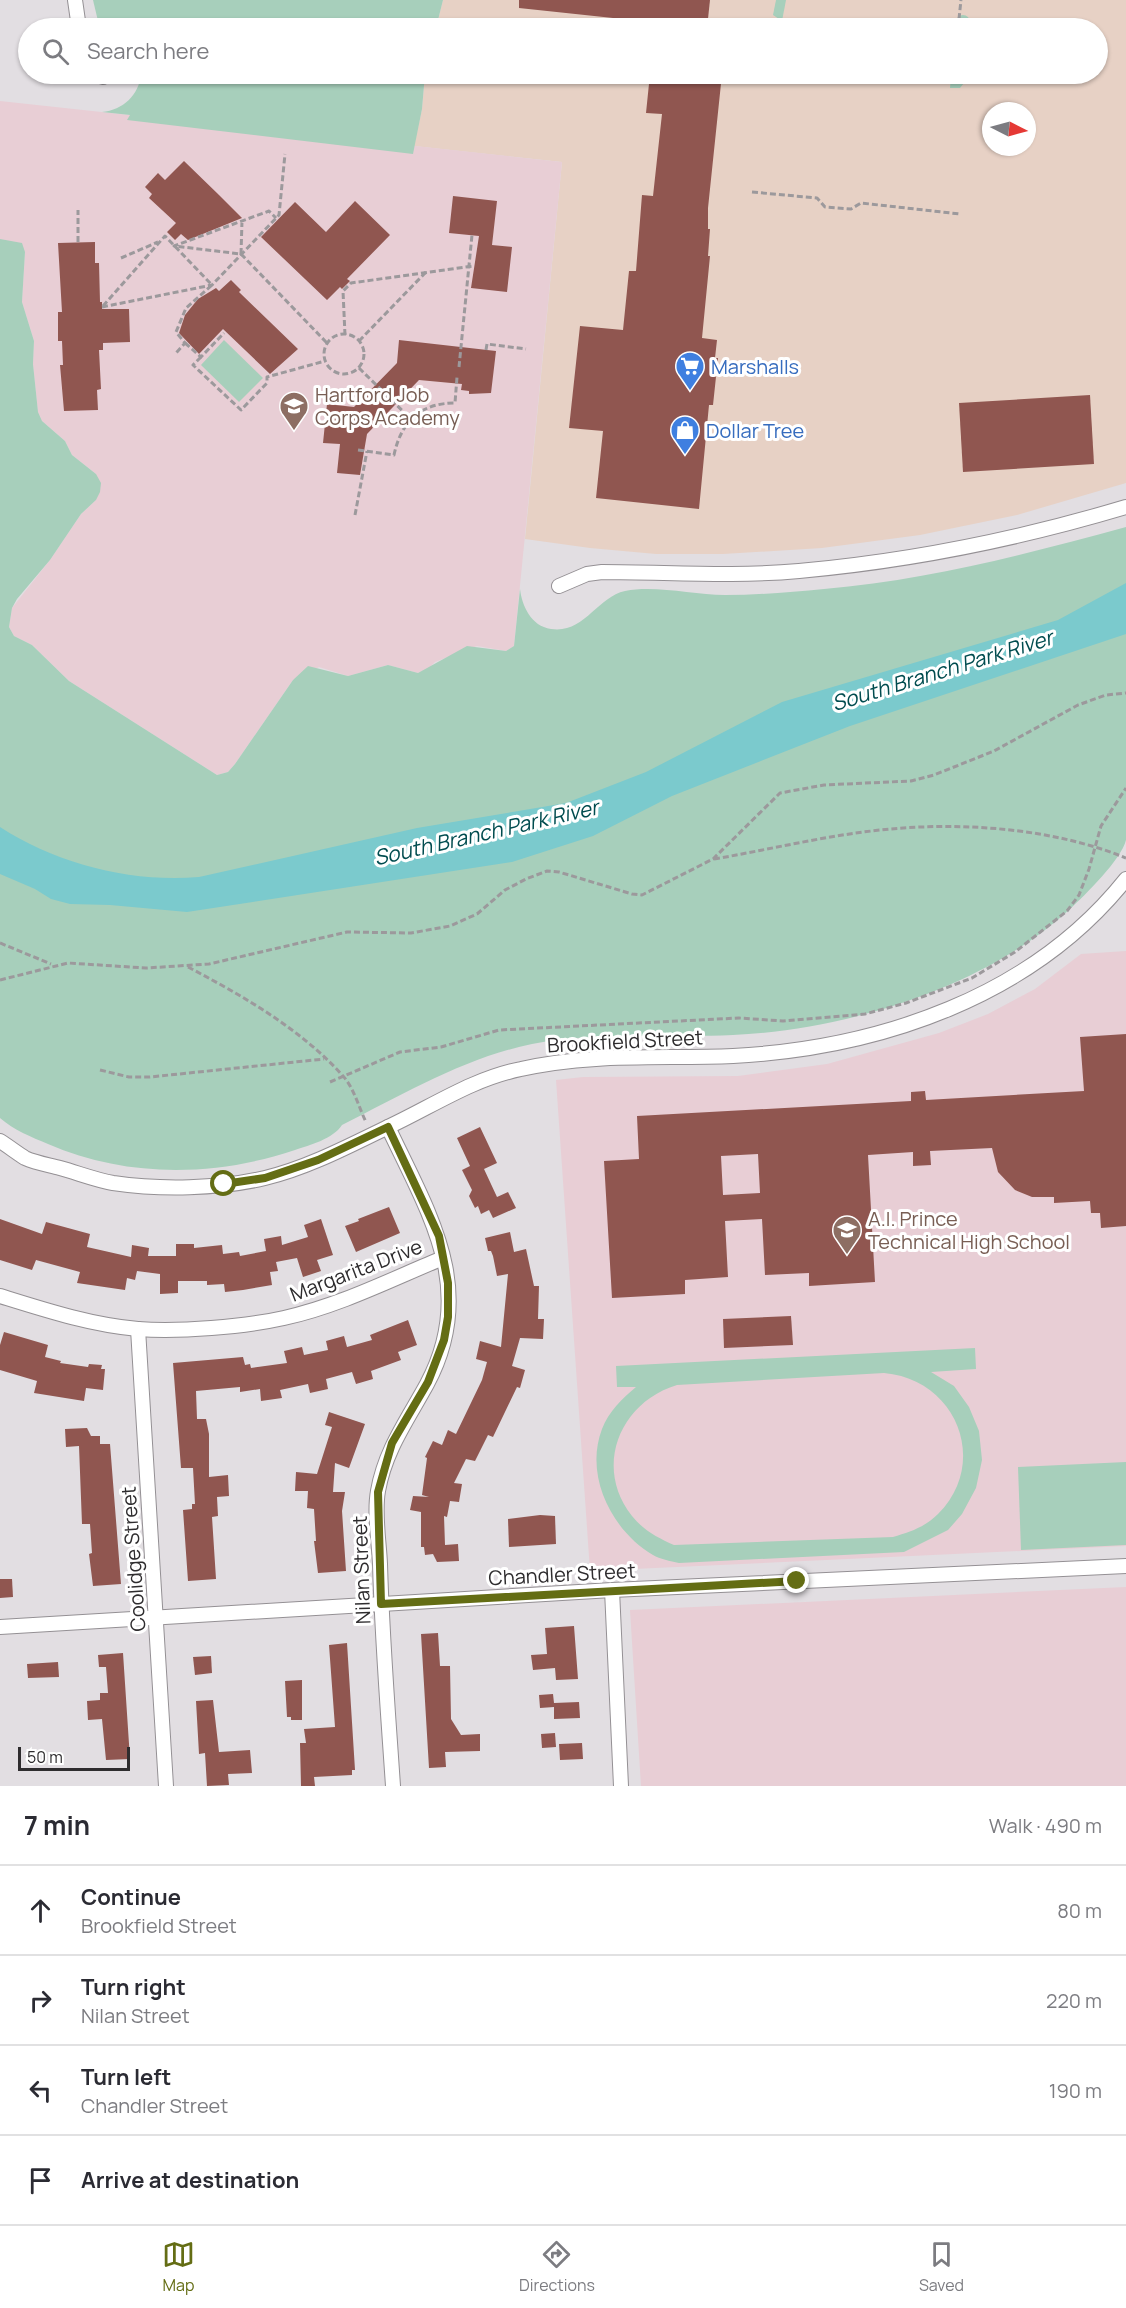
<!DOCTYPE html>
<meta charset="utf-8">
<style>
body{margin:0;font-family:Manrope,sans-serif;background:#f7f7f7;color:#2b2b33}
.compass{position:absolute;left:982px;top:102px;width:54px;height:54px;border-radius:50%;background:#fff;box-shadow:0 2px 4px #0004;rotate:96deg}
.scale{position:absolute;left:18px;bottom:15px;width:112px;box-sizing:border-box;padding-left:6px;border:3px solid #2e2c2e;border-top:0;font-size:16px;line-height:21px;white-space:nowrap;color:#2e2c2e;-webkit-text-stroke:4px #fff;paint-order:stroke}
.stop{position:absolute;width:18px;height:18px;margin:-14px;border:4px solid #646d14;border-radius:50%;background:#fff}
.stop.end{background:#646d14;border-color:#fff;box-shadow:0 2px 6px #0008}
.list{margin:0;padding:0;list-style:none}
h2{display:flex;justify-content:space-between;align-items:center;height:78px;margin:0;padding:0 24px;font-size:26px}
h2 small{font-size:20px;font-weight:400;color:#7c7c81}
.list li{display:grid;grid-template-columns:39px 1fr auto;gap:18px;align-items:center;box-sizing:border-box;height:90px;padding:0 24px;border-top:2px solid #e1e1e2}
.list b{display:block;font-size:22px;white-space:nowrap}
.list p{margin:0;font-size:20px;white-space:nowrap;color:#7c7c81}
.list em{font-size:20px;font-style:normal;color:#7c7c81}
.icon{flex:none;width:33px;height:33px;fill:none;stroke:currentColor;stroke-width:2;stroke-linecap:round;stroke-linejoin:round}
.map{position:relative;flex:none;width:1126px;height:1786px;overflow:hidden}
.search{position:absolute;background:#fff;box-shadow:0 2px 4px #0004;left:18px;right:18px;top:18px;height:66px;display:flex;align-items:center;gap:15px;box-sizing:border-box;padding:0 21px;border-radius:33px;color:#7c7c81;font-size:22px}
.sheet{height:438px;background:#fff}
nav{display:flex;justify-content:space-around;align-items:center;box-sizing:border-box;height:84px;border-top:2px solid #e1e1e2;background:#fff;font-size:16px;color:#7c7c81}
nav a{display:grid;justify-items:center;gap:3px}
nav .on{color:#646d14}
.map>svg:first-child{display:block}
.commercial{fill:#e7d1c5;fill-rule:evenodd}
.education{fill:#e8ced5}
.green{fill:#a7cfbb;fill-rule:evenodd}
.water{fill:#7bcacd}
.building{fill:#905650;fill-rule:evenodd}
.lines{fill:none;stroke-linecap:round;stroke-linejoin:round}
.street-casing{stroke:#949094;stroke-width:16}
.path{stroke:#9c999c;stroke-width:3;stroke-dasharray:6 3;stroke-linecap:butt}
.street{stroke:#fff;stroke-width:14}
.route{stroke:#646d14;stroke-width:8}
.labels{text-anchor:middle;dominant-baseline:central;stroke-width:6;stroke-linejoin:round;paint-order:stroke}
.shop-label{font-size:20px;fill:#366cbe;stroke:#fff;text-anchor:start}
.education-label{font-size:20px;fill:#785e54;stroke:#fff;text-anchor:start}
.street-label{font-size:20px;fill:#2e2c2e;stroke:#fff}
.water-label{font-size:21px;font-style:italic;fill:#004c4f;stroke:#fff}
</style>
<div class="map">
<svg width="1126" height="1786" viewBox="0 0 1126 1786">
<rect width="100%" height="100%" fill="#e2dee2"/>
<!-- commercial -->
<path class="commercial" d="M 443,0 L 1126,0 L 1126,483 L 1017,515 L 920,535 L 822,548 L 723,554 L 656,554 L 590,548 L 525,539 L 562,162 L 414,146 L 422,109 L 425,74 L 1098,74 L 1098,28 L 436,28 ZM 991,111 L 1027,111 L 1027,147 L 991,147 Z"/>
<!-- education -->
<g class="education">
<path d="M 0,101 L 562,162 L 514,646 L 506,651 L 477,646 L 435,662 L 428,669 L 418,673 L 388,665 L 348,676 L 319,667 L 293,680 L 235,764 L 228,772 L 217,775 L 69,681 L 32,645 L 14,636 L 9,627 L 12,608 L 50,560 L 81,514 L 96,500 L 96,474 L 72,455 L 65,441 L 42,421 L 38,412 L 33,364 L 34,341 L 22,302 L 25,252 L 0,239 Z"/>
<path d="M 1126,951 L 1126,1546 L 590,1571 L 556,1080 L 583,1077 L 738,1076 L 827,1064 L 939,1033 L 988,1014 L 1035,989 L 1081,954 Z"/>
<path d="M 1126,1587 L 1126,1786 L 641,1786 L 630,1610 Z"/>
</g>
<!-- green -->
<g class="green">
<path d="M 93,0 L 443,0 L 436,28 L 108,28 L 98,21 Z"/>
<path d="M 776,0 L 786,0 L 782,21 L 773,15 Z"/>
<circle cx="963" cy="22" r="7"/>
<path d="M 141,74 L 425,74 L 422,109 L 413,154 L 127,120 L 130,115 L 102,112 C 123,110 139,95 141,74 Z"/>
<path d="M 936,74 L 965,74 L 964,83 L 960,88 L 950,88 L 951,75 Z"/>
<path d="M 0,239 L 22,243 L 25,252 L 22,302 L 34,341 L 33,364 L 38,412 L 42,421 L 65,441 L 72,455 L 96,474 L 101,483 L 100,492 L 96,500 L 81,514 L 50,560 L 17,599 L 12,608 L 9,627 L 14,636 L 32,645 L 69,681 L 217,775 L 228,772 L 235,764 L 293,680 L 308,666 L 348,676 L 388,665 L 418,673 L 467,646 L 506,651 L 514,646 L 520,589 C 522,606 531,626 551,629 C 584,634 597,597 625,591 C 656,585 693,595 725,595 C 758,595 792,592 824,589 C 927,580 1027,554 1126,527 C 1126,602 1126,677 1126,752 C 1126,773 1126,821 1126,840 C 1121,860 1085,895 1070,909 C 986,987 847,1030 733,1035 C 667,1038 598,1031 532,1044 C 464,1058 404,1094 342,1125 C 333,1139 310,1145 295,1150 C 215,1177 126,1178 48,1144 C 31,1137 14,1130 0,1118 Z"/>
<path d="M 224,340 L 263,378 L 239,402 L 201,365 Z"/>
<path d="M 975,1348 L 976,1369 L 931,1372 L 954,1386 L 969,1407 L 979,1431 L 982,1460 L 976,1488 L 962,1514 L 948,1530 L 904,1552 L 679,1563 C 670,1561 660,1559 653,1555 C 612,1531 584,1476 602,1429 C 609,1411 622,1399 636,1387 L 617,1387 L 616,1366 ZM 884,1373 C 956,1379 990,1462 938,1514 C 925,1527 910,1532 893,1537 L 674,1545 C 658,1538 643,1530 632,1516 C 593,1467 620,1402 677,1385 Z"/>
<path d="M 1126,1462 L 1126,1545 L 1021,1550 L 1018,1467 Z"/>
</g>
<!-- water -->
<path class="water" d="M 1126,583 L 1126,634 L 850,726 L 672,796 L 593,836 L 512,862 L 187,912 L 110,905 L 70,904 L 51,899 L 35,889 L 0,874 L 0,827 C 57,864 132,883 199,877 L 417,828 L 566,803 L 646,772 L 782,702 L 1058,620 Z"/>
<!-- building -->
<g class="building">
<path d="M 519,0 L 710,0 L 707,28 L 519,8 Z"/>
<path d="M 650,74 L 722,74 L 708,208 L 708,229 L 710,229 L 708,256 L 710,256 L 702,338 L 717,340 L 715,358 L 718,358 L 713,405 L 709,405 L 699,509 L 596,498 L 603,431 L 569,428 L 580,326 L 623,330 L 629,271 L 636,271 L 642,195 L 653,196 L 662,114 L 646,113 Z"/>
<path d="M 184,161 L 219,195 L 242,218 L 188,240 L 181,234 L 175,240 L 167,232 L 176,223 L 149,198 L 152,194 L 145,187 L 158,173 L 165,180 Z"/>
<path d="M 453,196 L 497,201 L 492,245 L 512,247 L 507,292 L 471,288 L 479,236 L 449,233 Z"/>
<path d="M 355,201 L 390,235 L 347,279 L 350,281 L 342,289 L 340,287 L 327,300 L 261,237 L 295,202 L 326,232 Z"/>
<path d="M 95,242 L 95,263 L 99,263 L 100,302 L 102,302 L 102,309 L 129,309 L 130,342 L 103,343 L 103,350 L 99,350 L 101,389 L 97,390 L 98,410 L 64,411 L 60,365 L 63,365 L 62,341 L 58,341 L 58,312 L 62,312 L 58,243 Z"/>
<path d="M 231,280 L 241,290 L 239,292 L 298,349 L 270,374 L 223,329 L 199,354 L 179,333 L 185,315 L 198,299 L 216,288 L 219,291 Z"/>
<path d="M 399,340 L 496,351 L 491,393 L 469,394 L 469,391 L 461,390 L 462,384 L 419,380 L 367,434 L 360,475 L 337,473 L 340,444 L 323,443 L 327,404 L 354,407 L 397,363 Z"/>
<path d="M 1090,395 L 1094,464 L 963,472 L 959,403 Z"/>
<path d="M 1126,1034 L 1126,1226 L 1101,1228 L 1100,1213 L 1091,1213 L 1090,1201 L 1054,1203 L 1054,1197 L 1032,1197 L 1015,1190 L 998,1172 L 992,1148 L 930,1151 L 931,1165 L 913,1166 L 913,1152 L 868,1155 L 875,1282 L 809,1286 L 809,1273 L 765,1275 L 762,1219 L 725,1221 L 728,1277 L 685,1280 L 685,1294 L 612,1298 L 604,1161 L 639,1159 L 637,1116 L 911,1101 L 911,1092 L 925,1091 L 926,1100 L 1084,1091 L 1080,1037 ZM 758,1154 L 760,1193 L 723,1195 L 721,1156 Z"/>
<path d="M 480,1127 L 497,1163 L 484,1169 L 497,1197 L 508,1192 L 516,1208 L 493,1218 L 489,1210 L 481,1214 L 478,1206 L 475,1208 L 469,1196 L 472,1190 L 462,1170 L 470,1166 L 457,1138 Z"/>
<path d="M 389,1207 L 400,1233 L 356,1252 L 345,1226 L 359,1221 L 358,1219 Z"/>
<path d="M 0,1219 L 42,1234 L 46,1222 L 90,1234 L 87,1247 L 131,1257 L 132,1245 L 149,1248 L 148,1256 L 176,1256 L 176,1244 L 194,1244 L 194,1248 L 222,1245 L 223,1254 L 239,1252 L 240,1256 L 266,1251 L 264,1239 L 281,1236 L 282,1245 L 308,1237 L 304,1225 L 321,1219 L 333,1255 L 317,1260 L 321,1271 L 303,1277 L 297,1258 L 276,1262 L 278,1271 L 270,1272 L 272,1285 L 243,1290 L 225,1292 L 224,1284 L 207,1285 L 207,1281 L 178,1281 L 178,1293 L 160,1294 L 160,1274 L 137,1271 L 135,1280 L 127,1278 L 125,1290 L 77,1283 L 80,1272 L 36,1260 L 32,1270 L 0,1260 Z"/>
<path d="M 510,1232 L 514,1252 L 526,1249 L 534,1286 L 539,1286 L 538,1319 L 544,1319 L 543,1339 L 520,1338 L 512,1366 L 525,1370 L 520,1388 L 517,1387 L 493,1437 L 488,1435 L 475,1461 L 466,1459 L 454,1483 L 462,1484 L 459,1502 L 450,1501 L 447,1517 L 444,1516 L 445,1545 L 458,1544 L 459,1561 L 437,1562 L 433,1554 L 425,1555 L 424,1547 L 421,1547 L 421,1512 L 410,1510 L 413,1496 L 429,1497 L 422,1495 L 427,1458 L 425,1457 L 433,1441 L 442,1445 L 448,1430 L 456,1434 L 482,1380 L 487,1362 L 476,1359 L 480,1341 L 501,1347 L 508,1274 L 497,1276 L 493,1256 L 491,1251 L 488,1251 L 485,1238 Z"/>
<path d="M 791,1316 L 793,1345 L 724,1348 L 723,1319 Z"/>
<path d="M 408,1320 L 417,1345 L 398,1352 L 401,1360 L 371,1371 L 373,1379 L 356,1384 L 352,1372 L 326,1379 L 328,1389 L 310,1393 L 308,1384 L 280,1390 L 282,1398 L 261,1401 L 260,1389 L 240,1392 L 240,1387 L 196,1391 L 197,1419 L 206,1419 L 209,1434 L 209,1477 L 228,1475 L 229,1496 L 217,1497 L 218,1516 L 212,1517 L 216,1579 L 188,1581 L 183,1510 L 192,1509 L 192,1504 L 195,1504 L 193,1468 L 181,1468 L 173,1363 L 243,1357 L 245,1365 L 250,1364 L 251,1368 L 287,1363 L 284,1351 L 302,1347 L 304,1355 L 328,1350 L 326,1341 L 344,1336 L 347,1347 L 372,1340 L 370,1335 Z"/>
<path d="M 4,1332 L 48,1345 L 45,1357 L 61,1361 L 60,1363 L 88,1367 L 89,1364 L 102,1365 L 101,1369 L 105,1369 L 103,1390 L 86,1388 L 84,1401 L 34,1393 L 37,1381 L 0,1370 L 0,1345 Z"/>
<path d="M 329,1412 L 365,1424 L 349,1468 L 335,1463 L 333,1492 L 345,1492 L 342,1511 L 346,1571 L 318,1573 L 314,1541 L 316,1541 L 314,1509 L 307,1508 L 308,1491 L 295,1491 L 296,1472 L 317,1474 L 332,1427 L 325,1425 Z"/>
<path d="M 87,1428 L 91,1436 L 100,1436 L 100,1444 L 110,1444 L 121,1584 L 93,1586 L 89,1554 L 92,1553 L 90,1524 L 82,1524 L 79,1446 L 66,1447 L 65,1429 Z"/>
<path d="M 540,1515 L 555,1516 L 556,1544 L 509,1547 L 508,1519 Z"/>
<path d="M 0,1579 L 12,1579 L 13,1597 L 0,1598 Z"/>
<path d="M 574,1626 L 578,1679 L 556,1680 L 555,1668 L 533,1670 L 531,1655 L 547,1654 L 545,1628 Z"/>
<path d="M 438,1633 L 440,1666 L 450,1666 L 451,1719 L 461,1735 L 480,1734 L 480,1751 L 445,1752 L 446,1767 L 429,1768 L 421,1634 Z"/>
<path d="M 347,1643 L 355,1770 L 352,1770 L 352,1775 L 314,1777 L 315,1786 L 301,1786 L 300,1743 L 306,1743 L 304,1729 L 335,1727 L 329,1645 Z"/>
<path d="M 123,1653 L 130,1759 L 106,1760 L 102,1719 L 88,1720 L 87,1701 L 100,1700 L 100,1693 L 108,1693 L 106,1667 L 99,1667 L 98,1655 Z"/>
<path d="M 211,1656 L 212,1673 L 195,1675 L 193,1657 Z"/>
<path d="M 58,1662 L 59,1677 L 28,1678 L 27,1664 Z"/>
<path d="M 302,1680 L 302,1720 L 291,1720 L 291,1717 L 287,1717 L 285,1681 Z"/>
<path d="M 553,1694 L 554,1703 L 579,1702 L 580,1718 L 554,1719 L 554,1707 L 540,1708 L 539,1695 Z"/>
<path d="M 213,1700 L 219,1752 L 250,1750 L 252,1773 L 228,1774 L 229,1785 L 207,1786 L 205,1753 L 199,1754 L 196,1701 Z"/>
<path d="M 555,1733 L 556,1747 L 542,1748 L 541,1734 Z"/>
<path d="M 582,1743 L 583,1759 L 560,1760 L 559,1744 Z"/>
</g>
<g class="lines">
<!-- street casing -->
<g class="street-casing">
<g id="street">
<path d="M 75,0 L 79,28"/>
<path d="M 101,74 L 103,77"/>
<path d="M 559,586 L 587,574 L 602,572 C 668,572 733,577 799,571 C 910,561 1019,539 1126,507"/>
<path d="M 388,1127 C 429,1214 478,1289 427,1384 C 408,1419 385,1450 378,1491 C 374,1513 379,1541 380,1564 C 382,1638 388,1712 393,1786"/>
<path d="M 0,1141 C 8,1146 17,1153 25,1158 C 36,1163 49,1165 60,1168 C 78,1173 96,1180 113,1183 C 161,1190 218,1189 265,1178 C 307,1168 349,1146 388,1127 C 433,1106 472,1079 521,1069 C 591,1053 662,1059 733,1056 C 880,1048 1032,997 1126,879"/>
<path d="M 0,1296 C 45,1310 91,1325 138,1329 C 179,1332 244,1327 284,1318 C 339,1306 392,1279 443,1258"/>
<path d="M 138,1329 L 166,1786"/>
<path d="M 612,1590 L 621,1786"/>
<path d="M 0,1627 L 612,1590 L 1126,1566"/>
</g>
</g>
<!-- path -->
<g class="path">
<path d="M 958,28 L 961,0"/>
<path d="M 752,192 L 817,198 L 825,207 L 851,209 L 861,203 L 960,214"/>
<path d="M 242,221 L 241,254 L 174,246 L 269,211 L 276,218"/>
<path d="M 78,242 L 78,210"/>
<path d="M 241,254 L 327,343"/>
<path d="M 121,258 L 158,242"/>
<path d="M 103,306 L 165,236 L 212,285 L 186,308 L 176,332 L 185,343 L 176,353"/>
<path d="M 102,307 L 212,285 L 279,215 L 285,154"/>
<circle cx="344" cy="354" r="20"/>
<path d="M 345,335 L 343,291 L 351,283 L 473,266"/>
<path d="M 359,341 L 426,272"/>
<path d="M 185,343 L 201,357 L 224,333"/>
<path d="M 486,350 L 487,344 L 526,349"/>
<path d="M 201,357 L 193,365 L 241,410 L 267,383 L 267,377 L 325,361"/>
<path d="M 459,367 L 472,235"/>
<path d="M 359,368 L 419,427"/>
<path d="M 358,450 L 394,455 C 401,422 420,403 455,403 L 457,377"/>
<path d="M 355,515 L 367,451"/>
<path d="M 714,859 C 773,849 832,834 891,829 C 967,822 1055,829 1126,858"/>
<path d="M 0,943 L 51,964"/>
<path d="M 188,967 C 243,996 301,1029 343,1076 C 354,1088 359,1108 366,1122"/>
<path d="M 0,980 L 68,963 L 146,968 L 209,964 L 347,932 L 411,933 L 450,926 L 477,914 L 505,890 L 526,879 L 547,871 L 559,872 L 632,894 L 642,895 L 713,859 L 780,793 L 824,785 L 911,781 L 934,775 L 994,751 L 1078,705 L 1106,695 L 1126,693"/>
<path d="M 100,1070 L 129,1077 L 150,1077 L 324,1059"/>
<path d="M 330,1082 L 400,1052 L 441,1047 L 499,1030 L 739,1018 L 783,1021 L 865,1014 L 906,1003 L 972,978 L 1015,952 L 1067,911 L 1079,895 L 1089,869 L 1101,826 L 1126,788"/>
</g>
<!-- street -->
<use href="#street" class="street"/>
</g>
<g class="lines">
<!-- route -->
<path class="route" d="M 224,1184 L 265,1178 L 318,1160 L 388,1127 L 439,1236 L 448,1283 L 448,1317 L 444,1340 L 428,1382 L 392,1443 L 378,1492 L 381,1604 L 797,1581"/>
</g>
<!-- icons -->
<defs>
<g id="supermarket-pin" transform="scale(1.5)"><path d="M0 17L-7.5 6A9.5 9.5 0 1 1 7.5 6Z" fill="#3f7fe0" stroke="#fff"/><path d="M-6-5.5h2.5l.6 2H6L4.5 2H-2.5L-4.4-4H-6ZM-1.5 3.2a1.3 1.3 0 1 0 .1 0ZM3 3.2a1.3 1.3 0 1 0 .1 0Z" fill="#fff"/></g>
<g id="school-pin" transform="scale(1.5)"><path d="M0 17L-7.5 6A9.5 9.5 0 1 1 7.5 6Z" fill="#8d6e63" stroke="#fff"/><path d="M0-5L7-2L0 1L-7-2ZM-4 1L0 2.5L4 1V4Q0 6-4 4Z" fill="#fff"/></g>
<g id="shop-pin" transform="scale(1.5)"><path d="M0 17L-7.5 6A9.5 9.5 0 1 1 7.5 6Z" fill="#3f7fe0" stroke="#fff"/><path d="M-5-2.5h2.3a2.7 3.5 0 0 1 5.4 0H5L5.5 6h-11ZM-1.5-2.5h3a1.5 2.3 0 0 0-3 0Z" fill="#fff"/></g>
</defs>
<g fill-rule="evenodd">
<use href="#supermarket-pin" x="690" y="366"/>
<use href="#school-pin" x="294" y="406"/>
<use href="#shop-pin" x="685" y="430"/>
<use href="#school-pin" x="847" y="1230"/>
</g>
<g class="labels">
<!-- shop labels -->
<g class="shop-label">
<text x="711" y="366">Marshalls</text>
<text x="706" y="430">Dollar Tree</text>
</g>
<!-- education labels -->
<g class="education-label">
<text x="315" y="394">Hartford Job<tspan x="315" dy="23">Corps Academy</tspan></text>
<text x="868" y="1218">A.I. Prince<tspan x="868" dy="23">Technical High School</tspan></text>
</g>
<!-- street labels -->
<g class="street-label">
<text transform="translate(625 1041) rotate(-3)">Brookfield Street</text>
<text transform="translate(356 1270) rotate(-21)">Margarita Drive</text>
<text transform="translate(133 1559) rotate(-94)">Coolidge Street</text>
<text transform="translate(361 1570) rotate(-92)">Nilan Street</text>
<text transform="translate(562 1574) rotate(-3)">Chandler Street</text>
</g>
<!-- water labels -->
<g class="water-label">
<text transform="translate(942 670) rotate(-17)">South Branch Park River</text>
<text transform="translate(486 832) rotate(-13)">South Branch Park River</text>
</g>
</g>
</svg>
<svg class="compass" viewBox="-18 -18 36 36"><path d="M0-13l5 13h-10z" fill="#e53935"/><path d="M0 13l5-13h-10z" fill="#7c7c81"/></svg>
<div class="scale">50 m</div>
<div class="stop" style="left:224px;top:1184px"></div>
<div class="stop end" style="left:797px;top:1581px"></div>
<div class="search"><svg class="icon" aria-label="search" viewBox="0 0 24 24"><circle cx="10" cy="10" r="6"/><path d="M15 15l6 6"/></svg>Search here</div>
</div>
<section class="sheet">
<h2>7 min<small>Walk · 490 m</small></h2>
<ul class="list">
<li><svg class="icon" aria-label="ahead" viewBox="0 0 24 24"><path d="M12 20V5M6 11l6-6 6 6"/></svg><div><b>Continue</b><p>Brookfield Street</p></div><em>80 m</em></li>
<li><svg class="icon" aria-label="right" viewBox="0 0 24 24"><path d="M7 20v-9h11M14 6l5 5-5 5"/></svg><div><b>Turn right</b><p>Nilan Street</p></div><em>220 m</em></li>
<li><svg class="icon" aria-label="left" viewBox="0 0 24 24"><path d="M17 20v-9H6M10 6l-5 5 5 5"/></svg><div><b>Turn left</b><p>Chandler Street</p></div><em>190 m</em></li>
<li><svg class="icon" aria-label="arrive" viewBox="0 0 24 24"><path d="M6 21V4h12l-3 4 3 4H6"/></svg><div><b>Arrive at destination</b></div></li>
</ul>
</section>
<nav>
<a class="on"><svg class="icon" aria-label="map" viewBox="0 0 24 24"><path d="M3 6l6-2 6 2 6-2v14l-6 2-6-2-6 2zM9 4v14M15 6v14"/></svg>Map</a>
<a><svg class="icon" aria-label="directions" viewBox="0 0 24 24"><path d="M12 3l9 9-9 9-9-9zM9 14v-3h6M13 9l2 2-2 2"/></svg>Directions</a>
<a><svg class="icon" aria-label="saved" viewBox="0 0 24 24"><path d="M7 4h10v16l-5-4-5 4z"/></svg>Saved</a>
</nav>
